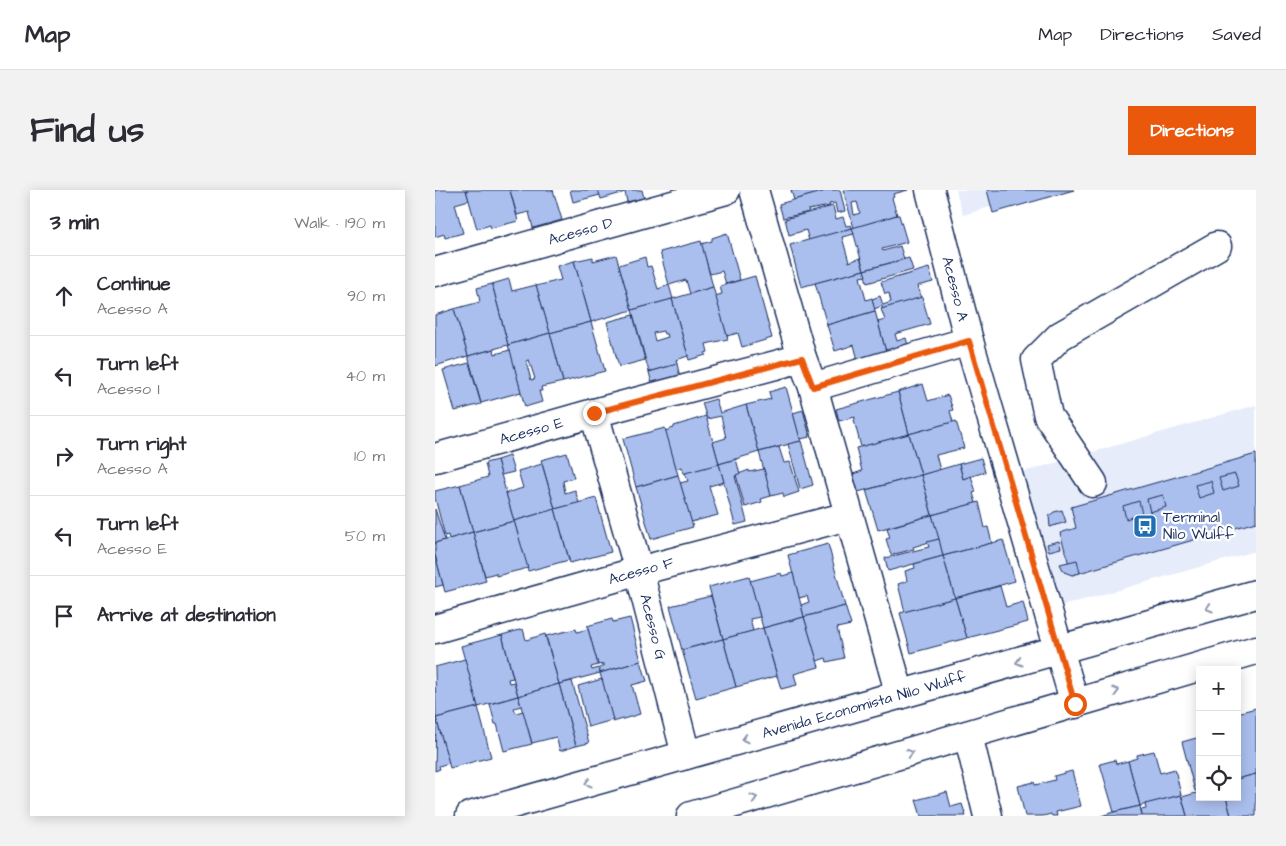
<!DOCTYPE html>
<meta charset="utf-8">
<style>
body{margin:0;font-family:"Architects Daughter",sans-serif;background:#f2f2f3;color:#2b2b33}
.controls{position:absolute;right:15px;bottom:15px;display:grid;overflow:hidden;border-radius:0px;box-shadow:0 2px 12px #0003}
.controls button{width:45px;height:45px;display:grid;place-items:center;padding:0;border:0;border-bottom:1px solid #e1e1e2;background:#fff;color:#2b2b33;font:25px sans-serif}
.stop{position:absolute;width:15px;height:15px;margin:-11px;border:4px solid #ea580c;border-radius:50%;background:#fff}
.stop.end{background:#ea580c;border-color:#fff;box-shadow:0 1px 5px #0008}
.list{margin:0;padding:0;list-style:none}
h2{display:flex;justify-content:space-between;align-items:center;height:65px;margin:0;padding:0 20px;font-size:21px}
h2 small{font-size:16px;font-weight:400;color:#7c7c81}
.list li{display:grid;grid-template-columns:32px 1fr auto;gap:15px;align-items:center;box-sizing:border-box;height:80px;padding:0 20px;border-top:1px solid #e1e1e2}
.list b{display:block;font-size:19px;white-space:nowrap}
.list p{margin:0;font-size:16px;white-space:nowrap;color:#7c7c81}
.list em{font-size:16px;font-style:normal;color:#7c7c81}
.icon{flex:none;width:28px;height:28px;fill:none;stroke:currentColor;stroke-width:2;stroke-linecap:round;stroke-linejoin:round}
.map{position:relative;flex:none;width:821px;height:626px;overflow:hidden;border-radius:0px}
header{display:flex;align-items:center;gap:30px;box-sizing:border-box;height:70px;padding:0 25px;background:#fff;border-bottom:1px solid #e1e1e2}
header strong{font-size:24px}
nav{display:flex;gap:28px;margin-inline-start:auto;font-size:18px}
.intro{display:flex;align-items:center;justify-content:space-between;box-sizing:border-box;height:120px;padding:0 30px}
h1{margin:0;font-size:35px}
.button{padding:12px 22px;border-radius:0px;background:#ea580c;color:#fff;font-size:18px;font-weight:700}
main{display:flex;gap:30px;padding:0 30px}
aside{flex:1;background:#fff;border-radius:0px;box-shadow:0 2px 12px #0003}
.map>svg:first-child{display:block}
.built{fill:#e6ecfa}
.building{fill:#abbfee;stroke:#1b2f5e;fill-rule:evenodd}
.lines{fill:none;stroke-linecap:round;stroke-linejoin:round}
.minor-casing{stroke:#1b2f5e;stroke-width:31}
.minor{stroke:#fff;stroke-width:28}
.oneway{stroke:#8d97ae}
.route{stroke:#ea580c;stroke-width:6}
.labels{text-anchor:middle;dominant-baseline:central;stroke-width:4.5;stroke-linejoin:round;paint-order:stroke}
.street-label{font-size:15px;fill:#1b2f5e;stroke:#fff}
.poi-label{font-size:15px;fill:#1b2f5e;stroke:#fff;text-anchor:start}
</style>
<header>
<strong>Map</strong>
<nav><a>Map</a><a>Directions</a><a>Saved</a></nav>
</header>
<div class="intro"><h1>Find us</h1><a class="button">Directions</a></div>
<main>
<aside>
<h2>3 min<small>Walk · 190 m</small></h2>
<ul class="list">
<li><svg class="icon" aria-label="ahead" viewBox="0 0 24 24"><path d="M12 20V5M6 11l6-6 6 6"/></svg><div><b>Continue</b><p>Acesso A</p></div><em>90 m</em></li>
<li><svg class="icon" aria-label="left" viewBox="0 0 24 24"><path d="M17 20v-9H6M10 6l-5 5 5 5"/></svg><div><b>Turn left</b><p>Acesso I</p></div><em>40 m</em></li>
<li><svg class="icon" aria-label="right" viewBox="0 0 24 24"><path d="M7 20v-9h11M14 6l5 5-5 5"/></svg><div><b>Turn right</b><p>Acesso A</p></div><em>10 m</em></li>
<li><svg class="icon" aria-label="left" viewBox="0 0 24 24"><path d="M17 20v-9H6M10 6l-5 5 5 5"/></svg><div><b>Turn left</b><p>Acesso E</p></div><em>50 m</em></li>
<li><svg class="icon" aria-label="arrive" viewBox="0 0 24 24"><path d="M6 21V4h12l-3 4 3 4H6"/></svg><div><b>Arrive at destination</b></div></li>
</ul>
</aside>
<div class="map">
<svg width="821" height="626" viewBox="0 0 821 626">
<rect width="100%" height="100%" fill="#fff"/>
<filter id="ink" filterUnits="userSpaceOnUse"><feTurbulence type="fractalNoise" baseFrequency=".02" numOctaves="2"/><feDisplacementMap in="SourceGraphic" scale="10" xChannelSelector="R" yChannelSelector="G"/><feConvolveMatrix kernelMatrix="1 2 1 2 8 2 1 2 1" color-interpolation-filters="sRGB"/></filter>
<g filter="url(#ink)">
<!-- built -->
<g class="built">
<path d="M 521,0 L 612,0 L 528,25 Z"/>
<path d="M 821,215 L 821,361 L 623,417 L 585,283 Z"/>
</g>
<!-- building -->
<g class="building">
<path d="M 0,0 L 31,0 L 34,10 L 20,14 L 28,43 L 10,48 L 9,44 L 0,47 Z"/>
<path d="M 31,0 L 75,0 L 83,31 L 56,38 L 55,35 L 42,39 Z"/>
<path d="M 75,0 L 118,0 L 127,30 L 98,38 L 94,22 L 82,25 Z"/>
<path d="M 135,0 L 163,0 L 165,5 L 138,12 Z"/>
<path d="M 163,0 L 207,0 L 209,8 L 192,12 L 190,2 L 166,9 Z"/>
<path d="M 356,0 L 394,0 L 359,10 Z"/>
<path d="M 394,0 L 405,0 L 410,21 L 402,23 L 400,13 L 394,14 L 395,16 L 373,20 L 374,22 L 348,28 L 344,14 Z"/>
<path d="M 408,0 L 473,0 L 458,4 L 459,7 L 457,8 L 462,25 L 419,38 ZM 422,12 L 425,23 L 419,25 L 417,13 Z"/>
<path d="M 552,0 L 639,0 L 558,23 Z"/>
<path d="M 398,16 L 401,29 L 408,27 L 411,36 L 416,35 L 417,38 L 374,51 L 371,40 L 354,45 L 350,29 Z"/>
<path d="M 462,25 L 464,25 L 472,52 L 447,59 L 448,61 L 465,56 L 469,69 L 429,80 L 417,38 Z"/>
<path d="M 417,38 L 419,44 L 407,47 L 414,72 L 425,68 L 429,80 L 366,97 L 355,55 Z"/>
<path d="M 292,43 L 305,90 L 291,94 L 287,81 L 275,84 L 266,54 L 277,51 L 277,48 Z"/>
<path d="M 266,51 L 278,97 L 255,104 L 251,90 L 234,95 L 225,62 Z"/>
<path d="M 181,65 L 197,120 L 156,132 L 139,71 L 158,67 L 158,71 Z"/>
<path d="M 210,67 L 212,77 L 216,76 L 223,99 L 234,95 L 238,109 L 197,120 L 184,75 Z"/>
<path d="M 474,68 L 478,80 L 432,93 L 429,80 Z"/>
<path d="M 139,71 L 156,132 L 115,143 L 101,96 L 126,90 L 122,76 Z"/>
<path d="M 494,78 L 498,92 L 482,96 L 486,108 L 447,119 L 447,116 L 439,119 L 437,109 L 445,106 L 448,115 L 456,112 L 454,103 L 450,104 L 446,92 Z"/>
<path d="M 429,80 L 431,86 L 425,87 L 431,110 L 437,108 L 440,121 L 392,135 L 380,93 Z"/>
<path d="M 320,86 L 337,148 L 307,157 L 303,143 L 292,146 L 280,106 L 287,104 L 285,96 Z"/>
<path d="M 74,89 L 77,101 L 101,95 L 115,143 L 73,155 L 57,94 Z"/>
<path d="M 57,94 L 73,155 L 33,166 L 19,119 L 45,112 L 42,98 Z"/>
<path d="M 278,97 L 293,149 L 271,154 L 273,162 L 270,163 L 271,165 L 254,170 L 237,109 Z"/>
<path d="M 487,107 L 495,134 L 460,144 L 462,151 L 471,148 L 473,155 L 451,162 L 443,132 L 450,130 L 446,119 Z"/>
<path d="M 237,109 L 253,166 L 241,170 L 242,174 L 214,182 L 197,120 ZM 228,141 L 229,144 L 232,144 L 233,147 L 220,151 L 218,143 Z"/>
<path d="M 19,119 L 33,166 L 0,176 L 0,125 Z"/>
<path d="M 440,121 L 451,162 L 423,170 L 419,155 L 400,161 L 392,135 Z"/>
<path d="M 198,125 L 210,170 L 184,177 L 172,132 Z"/>
<path d="M 156,132 L 170,181 L 128,192 L 115,143 Z"/>
<path d="M 115,143 L 128,192 L 106,197 L 107,201 L 104,201 L 107,212 L 90,217 L 73,155 ZM 94,170 L 100,189 L 96,190 L 91,171 Z"/>
<path d="M 59,159 L 60,164 L 75,160 L 86,202 L 46,213 L 33,166 Z"/>
<path d="M 34,173 L 46,214 L 20,221 L 8,180 Z"/>
<path d="M 242,174 L 245,187 L 217,194 L 214,182 Z"/>
<path d="M 488,194 L 493,211 L 513,205 L 518,220 L 515,221 L 518,232 L 474,244 L 463,202 Z"/>
<path d="M 351,197 L 366,251 L 324,262 L 311,215 L 336,209 L 334,202 Z"/>
<path d="M 463,202 L 474,244 L 426,257 L 419,230 L 420,229 L 420,227 L 404,231 L 401,219 Z"/>
<path d="M 281,209 L 285,223 L 311,215 L 324,262 L 284,274 L 278,252 L 291,248 L 286,226 L 272,229 L 267,213 Z"/>
<path d="M 368,220 L 375,247 L 365,249 L 358,223 Z"/>
<path d="M 271,226 L 284,274 L 249,284 L 247,277 L 241,279 L 230,241 L 239,238 L 239,236 Z"/>
<path d="M 521,231 L 529,258 L 501,265 L 505,280 L 486,285 L 474,244 Z"/>
<path d="M 230,238 L 243,285 L 201,297 L 188,249 Z"/>
<path d="M 474,244 L 486,285 L 423,302 L 418,284 L 427,281 L 421,258 Z"/>
<path d="M 366,251 L 378,295 L 365,299 L 353,254 Z"/>
<path d="M 344,257 L 349,273 L 355,272 L 364,302 L 349,307 L 348,303 L 336,306 L 324,262 Z"/>
<path d="M 132,263 L 139,288 L 128,291 L 130,303 L 140,300 L 144,313 L 120,319 L 106,270 Z"/>
<path d="M 821,264 L 821,332 L 637,385 L 625,343 L 641,338 L 636,317 Z"/>
<path d="M 74,266 L 79,282 L 66,285 L 62,270 Z"/>
<path d="M 546,268 L 550,282 L 528,289 L 524,274 Z"/>
<path d="M 301,269 L 305,284 L 300,286 L 312,332 L 300,335 L 284,274 Z"/>
<path d="M 62,270 L 79,331 L 38,342 L 25,295 L 53,287 L 50,273 Z"/>
<path d="M 107,274 L 120,319 L 79,331 L 71,303 L 88,298 L 83,281 Z"/>
<path d="M 284,274 L 289,292 L 274,296 L 283,325 L 256,332 L 245,293 L 253,291 L 250,283 Z"/>
<path d="M 524,274 L 528,289 L 536,286 L 541,302 L 538,303 L 541,313 L 497,325 L 486,285 Z"/>
<path d="M 329,279 L 336,306 L 326,309 L 327,312 L 310,317 L 301,285 L 314,280 L 314,282 Z"/>
<path d="M 800,284 L 804,296 L 788,301 L 784,288 Z"/>
<path d="M 243,285 L 258,337 L 216,349 L 201,297 Z"/>
<path d="M 486,285 L 497,325 L 443,340 L 431,300 Z"/>
<path d="M 776,291 L 779,303 L 764,308 L 760,295 Z"/>
<path d="M 25,295 L 38,342 L 14,349 L 13,345 L 10,346 L 0,308 L 0,301 Z"/>
<path d="M 728,305 L 731,317 L 715,322 L 712,309 Z"/>
<path d="M 161,308 L 176,362 L 135,373 L 120,319 Z"/>
<path d="M 704,311 L 707,324 L 691,329 L 688,316 Z"/>
<path d="M 544,312 L 550,338 L 553,337 L 557,353 L 508,366 L 497,325 Z"/>
<path d="M 0,319 L 10,350 L 0,353 Z"/>
<path d="M 120,319 L 134,370 L 93,381 L 79,331 Z"/>
<path d="M 627,320 L 631,332 L 615,337 L 614,326 L 619,322 Z"/>
<path d="M 497,325 L 504,349 L 478,357 L 479,359 L 456,365 L 451,349 L 455,348 L 452,338 Z"/>
<path d="M 79,331 L 93,378 L 61,386 L 61,383 L 50,386 L 38,342 Z"/>
<path d="M 38,342 L 51,391 L 10,402 L 0,365 L 0,353 Z"/>
<path d="M 504,349 L 508,366 L 453,381 L 450,368 L 494,357 L 492,352 Z"/>
<path d="M 568,350 L 580,391 L 520,408 L 508,366 Z"/>
<path d="M 624,351 L 626,358 L 614,361 L 612,354 Z"/>
<path d="M 393,354 L 410,416 L 369,427 L 366,415 L 374,412 L 372,406 L 364,408 L 353,365 Z"/>
<path d="M 0,365 L 8,395 L 0,397 Z"/>
<path d="M 508,366 L 520,408 L 470,422 L 463,394 L 472,391 L 470,381 L 480,378 L 479,374 Z"/>
<path d="M 642,370 L 645,383 L 637,385 L 629,382 L 625,374 Z"/>
<path d="M 346,383 L 347,386 L 358,383 L 369,427 L 328,438 L 315,391 Z"/>
<path d="M 314,386 L 325,427 L 315,429 L 318,441 L 288,449 L 274,397 Z"/>
<path d="M 565,396 L 571,417 L 588,412 L 593,432 L 532,448 L 520,408 Z"/>
<path d="M 276,406 L 288,449 L 247,460 L 235,416 Z"/>
<path d="M 520,408 L 532,448 L 476,463 L 465,423 Z"/>
<path d="M 410,416 L 416,435 L 402,438 L 409,468 L 392,472 L 391,468 L 382,471 L 369,427 Z"/>
<path d="M 369,427 L 384,477 L 359,484 L 362,495 L 346,499 L 328,438 Z"/>
<path d="M 195,428 L 206,471 L 165,483 L 164,478 L 169,476 L 169,474 L 163,475 L 152,436 L 177,429 L 178,432 Z"/>
<path d="M 328,438 L 342,486 L 301,497 L 288,449 Z"/>
<path d="M 88,439 L 91,450 L 110,444 L 124,494 L 83,506 L 67,445 Z"/>
<path d="M 141,439 L 142,442 L 153,439 L 163,475 L 156,477 L 157,480 L 164,478 L 165,483 L 124,494 L 111,446 Z"/>
<path d="M 67,445 L 78,488 L 73,489 L 74,493 L 79,492 L 83,506 L 43,517 L 26,456 Z"/>
<path d="M 288,449 L 301,497 L 261,508 L 247,460 Z"/>
<path d="M 30,469 L 43,517 L 1,528 L 0,477 Z"/>
<path d="M 206,471 L 212,491 L 197,495 L 205,524 L 178,532 L 165,483 Z"/>
<path d="M 167,489 L 178,530 L 153,537 L 143,496 Z"/>
<path d="M 137,491 L 154,553 L 141,556 L 124,494 Z"/>
<path d="M 124,494 L 141,556 L 125,561 L 121,547 L 97,553 L 83,506 Z"/>
<path d="M 83,506 L 86,516 L 79,518 L 81,523 L 88,521 L 97,554 L 69,561 L 62,534 L 60,534 L 55,514 Z"/>
<path d="M 43,517 L 56,567 L 15,578 L 1,528 Z"/>
<path d="M 821,518 L 821,584 L 802,589 L 802,523 Z"/>
<path d="M 1,528 L 14,573 L 4,576 L 5,579 L 0,581 Z"/>
<path d="M 765,547 L 765,600 L 760,601 L 747,552 Z"/>
<path d="M 719,561 L 725,583 L 740,579 L 746,605 L 705,616 L 693,571 L 702,568 L 702,565 Z"/>
<path d="M 680,570 L 681,574 L 693,571 L 705,616 L 679,622 L 665,574 Z"/>
<path d="M 637,581 L 646,616 L 621,622 L 622,626 L 617,626 L 616,624 L 608,626 L 590,626 L 583,596 L 599,592 L 600,595 L 620,590 L 619,586 Z"/>
<path d="M 821,584 L 821,626 L 796,626 L 791,607 L 802,607 L 802,589 Z"/>
<path d="M 512,602 L 516,617 L 527,614 L 531,626 L 486,626 L 481,610 Z"/>
<path d="M 765,602 L 765,607 L 791,607 L 796,626 L 752,626 L 747,607 Z"/>
<path d="M 746,605 L 752,626 L 707,626 L 706,620 L 711,619 L 710,614 Z"/>
<path d="M 705,616 L 707,626 L 666,626 L 679,622 Z"/>
</g>
<g class="lines">
<!-- minor casing -->
<g class="minor-casing">
<g id="minor">
<path d="M 319,0 L 367,168 L 378,197 L 465,505"/>
<path id="s1" d="M 495,0 L 534,151 L 640,514"/>
<path id="s2" d="M 0,82 L 291,0"/>
<path d="M 378,197 L 534,151"/>
<path id="s3" d="M 159,223 L 204,381 L 251,565"/>
<path id="s4" d="M 0,268 L 159,223 L 367,168"/>
<path d="M 658,293 L 613,226 L 601,170 L 625,146 L 782,56"/>
<path id="s5" d="M 0,439 L 204,381 L 413,326"/>
<path d="M 533,545 L 553,626"/>
<path id="s6" d="M 35,626 L 821,404"/>
<path d="M 256,626 L 821,460"/>
</g>
</g>
<!-- minor -->
<use href="#minor" class="minor"/>
</g>
<!-- one-way arrows -->
<defs><path id="oneway-chevron" d="M-2-3.5L2.5 0L-2 3.5" fill="none" stroke-width="1.6" stroke-linecap="round" stroke-linejoin="round" transform="scale(1.25)"/></defs>
<g class="oneway">
<use href="#oneway-chevron" transform="translate(774 418) rotate(164)"/>
<use href="#oneway-chevron" transform="translate(584 472) rotate(164)"/>
<use href="#oneway-chevron" transform="translate(681 501) rotate(-16)"/>
<use href="#oneway-chevron" transform="translate(310 549) rotate(164)"/>
<use href="#oneway-chevron" transform="translate(475 563) rotate(-16)"/>
<use href="#oneway-chevron" transform="translate(153 593) rotate(164)"/>
<use href="#oneway-chevron" transform="translate(319 608) rotate(-16)"/>
</g>
</g>
<g class="lines" filter="url(#ink)">
<!-- route -->
<path class="route" d="M 159,223 L 367,168 L 378,197 L 534,151 L 640,514"/>
</g>
<!-- icons -->
<defs>
<g id="bus-square" transform="scale(1.25)"><rect x="-9" y="-9" width="18" height="18" rx="4" fill="#1f6fb2" stroke="#fff"/><path d="M-5-6H5V4H4V6H2V4H-2V6H-4V4H-5ZM-3.5-4V0h7V-4ZM-3.5 1.2v1.5H-2V1.2ZM2 1.2v1.5H3.5V1.2Z" fill="#fff"/></g>
</defs>
<g fill-rule="evenodd">
<use href="#bus-square" x="710" y="336"/>
</g>
<g class="labels">
<!-- street labels -->
<g class="street-label">
<text stroke="none"><textPath href="#s2" startOffset="151">Acesso D</textPath></text>
<text stroke="none"><textPath href="#s1" startOffset="102">Acesso A</textPath></text>
<text stroke="none"><textPath href="#s4" startOffset="100">Acesso E</textPath></text>
<text stroke="none"><textPath href="#s5" startOffset="214">Acesso F</textPath></text>
<text stroke="none"><textPath href="#s3" startOffset="222">Acesso G</textPath></text>
<text stroke="none"><textPath href="#s6" startOffset="409">Avenida Economista Nilo Wulff</textPath></text>
</g>
<!-- poi labels -->
<g class="poi-label">
<text x="728" y="327">Terminal<tspan x="728" dy="17">Nilo Wulff</tspan></text>
</g>
</g>
</svg>
<div class="controls">
<button>+</button>
<button>−</button>
<button><svg class="icon" aria-label="locate" viewBox="0 0 24 24"><circle cx="12" cy="12" r="6"/><path d="M12 2v4M12 18v4M2 12h4M18 12h4"/></svg></button>
</div>
<div class="stop" style="left:640px;top:514px"></div>
<div class="stop end" style="left:159px;top:223px"></div>
</div>
</main>
